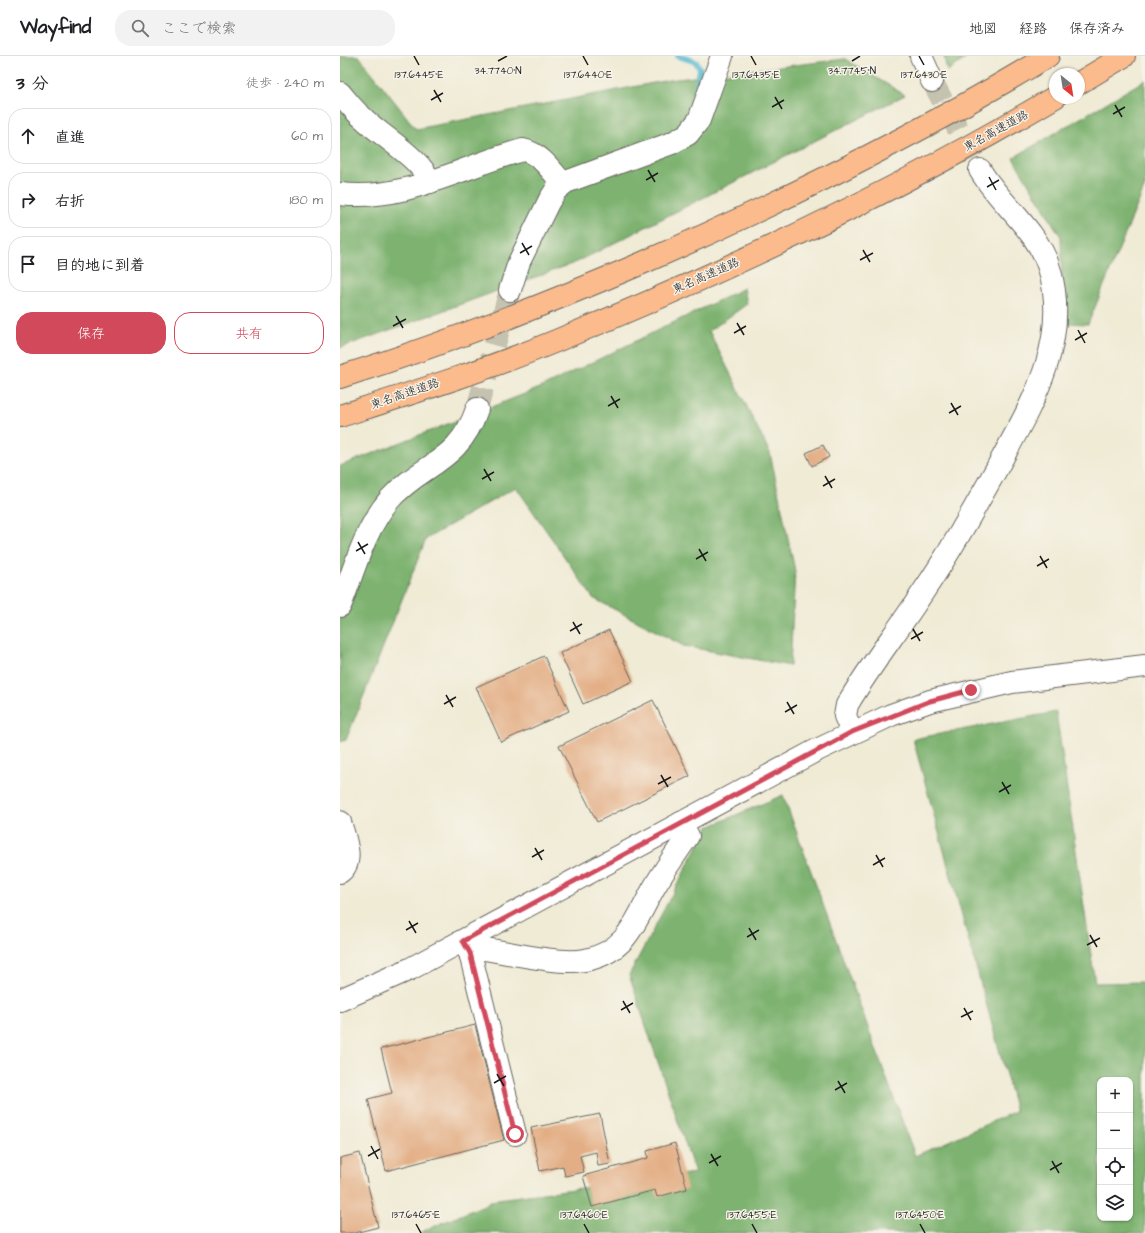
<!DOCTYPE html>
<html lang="ja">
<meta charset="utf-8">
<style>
body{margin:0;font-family:"Architects Daughter","Klee One",sans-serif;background:#f2f2f2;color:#202124}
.controls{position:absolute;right:12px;bottom:12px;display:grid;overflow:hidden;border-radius:8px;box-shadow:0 1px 3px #0004}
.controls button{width:36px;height:36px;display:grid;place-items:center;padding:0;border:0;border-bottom:1px solid #e0e0e0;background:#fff;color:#202124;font:20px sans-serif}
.compass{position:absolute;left:709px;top:12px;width:36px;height:36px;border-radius:50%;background:#fff;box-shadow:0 1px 3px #0004;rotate:150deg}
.stop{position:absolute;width:12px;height:12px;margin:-9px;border:3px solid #d1495b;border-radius:50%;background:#fff}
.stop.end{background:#d1495b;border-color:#fff;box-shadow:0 1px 4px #0008}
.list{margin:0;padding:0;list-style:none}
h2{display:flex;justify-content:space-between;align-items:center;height:52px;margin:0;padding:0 16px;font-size:17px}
h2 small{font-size:13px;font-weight:400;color:#757577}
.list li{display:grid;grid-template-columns:26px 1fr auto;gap:12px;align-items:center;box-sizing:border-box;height:56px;margin:0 8px 8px;padding:0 8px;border:1px solid #e0e0e0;border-radius:16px}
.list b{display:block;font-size:15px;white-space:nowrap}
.list em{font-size:13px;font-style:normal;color:#757577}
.actions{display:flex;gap:8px;padding:12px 16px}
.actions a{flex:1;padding:9px 0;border:1px solid #d1495b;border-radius:16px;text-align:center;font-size:14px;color:#d1495b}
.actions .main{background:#d1495b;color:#fff}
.icon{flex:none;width:22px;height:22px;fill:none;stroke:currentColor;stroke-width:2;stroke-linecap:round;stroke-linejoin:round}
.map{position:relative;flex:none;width:805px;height:1177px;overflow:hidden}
header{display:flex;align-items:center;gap:24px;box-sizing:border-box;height:56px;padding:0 20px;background:#fff;border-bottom:1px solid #e0e0e0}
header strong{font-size:19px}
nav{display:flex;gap:22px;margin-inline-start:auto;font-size:14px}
.search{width:280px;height:36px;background:#f2f2f2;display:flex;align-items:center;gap:10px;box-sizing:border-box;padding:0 14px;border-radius:16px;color:#757577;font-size:15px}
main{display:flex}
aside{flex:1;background:#fff}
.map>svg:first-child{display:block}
.forest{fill:#7db26f;stroke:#4c6746;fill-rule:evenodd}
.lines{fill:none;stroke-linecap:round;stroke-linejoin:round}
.stream{stroke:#52b8d1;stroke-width:6}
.building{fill:#e3ae85}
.minor-tunnel{stroke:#c6c2b0;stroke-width:22;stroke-dasharray:22 11;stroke-linecap:butt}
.minor-casing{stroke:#66645d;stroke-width:24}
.highway-casing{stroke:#66645d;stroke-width:24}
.minor{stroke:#fff;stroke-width:22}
.highway{stroke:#fbbb8c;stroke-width:22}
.route{stroke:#d1495b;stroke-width:5}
.ticks{fill:none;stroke:#1c1c1c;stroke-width:1.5}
.labels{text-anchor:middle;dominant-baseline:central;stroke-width:3;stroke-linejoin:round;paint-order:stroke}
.street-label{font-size:12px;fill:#1c1c1c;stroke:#f7f3e8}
.ticks-label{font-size:10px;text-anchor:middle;fill:#1c1c1c;stroke:#f7f3e8;stroke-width:3;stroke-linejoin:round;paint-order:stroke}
</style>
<header>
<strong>Wayfind</strong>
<div class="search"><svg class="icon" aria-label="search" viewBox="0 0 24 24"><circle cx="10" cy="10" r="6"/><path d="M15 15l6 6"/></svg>ここで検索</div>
<nav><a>地図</a><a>経路</a><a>保存済み</a></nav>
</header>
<main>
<aside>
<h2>3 分<small>徒歩 · 240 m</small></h2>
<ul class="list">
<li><svg class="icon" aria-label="ahead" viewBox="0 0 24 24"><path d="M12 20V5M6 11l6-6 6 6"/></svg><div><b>直進</b></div><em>60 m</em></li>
<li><svg class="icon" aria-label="right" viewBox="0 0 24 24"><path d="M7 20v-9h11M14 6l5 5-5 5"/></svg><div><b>右折</b></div><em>180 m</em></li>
<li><svg class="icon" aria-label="arrive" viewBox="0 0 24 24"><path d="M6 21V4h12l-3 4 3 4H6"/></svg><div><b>目的地に到着</b></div></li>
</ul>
<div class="actions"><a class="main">保存</a><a>共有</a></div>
</aside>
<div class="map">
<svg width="805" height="1177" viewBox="0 0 805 1177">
<rect width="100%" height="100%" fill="#f7f3e8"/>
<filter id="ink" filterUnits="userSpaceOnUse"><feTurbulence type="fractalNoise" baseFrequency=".025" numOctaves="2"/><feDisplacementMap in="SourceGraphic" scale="8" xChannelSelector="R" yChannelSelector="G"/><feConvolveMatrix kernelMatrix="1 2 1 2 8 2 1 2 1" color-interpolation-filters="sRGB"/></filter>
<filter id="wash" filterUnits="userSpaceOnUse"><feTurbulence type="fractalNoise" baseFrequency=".012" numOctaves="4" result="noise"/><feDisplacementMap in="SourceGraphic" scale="16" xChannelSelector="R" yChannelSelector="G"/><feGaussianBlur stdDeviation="0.9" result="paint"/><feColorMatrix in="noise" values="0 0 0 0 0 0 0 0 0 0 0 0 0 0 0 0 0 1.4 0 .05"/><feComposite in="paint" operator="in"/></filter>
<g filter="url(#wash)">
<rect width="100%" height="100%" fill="#f0ebd5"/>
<!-- forest -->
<g class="forest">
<path d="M 0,0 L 19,0 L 76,73 L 329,24 L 505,3 L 565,39 L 237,206 L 0,292 Z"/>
<path d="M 604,0 L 630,0 L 607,15 Z"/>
<path d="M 805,24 L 805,130 L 748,268 L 723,267 L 721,181 L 673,102 Z"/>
<path d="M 404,232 L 407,248 L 369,275 L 430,397 L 455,515 L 450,610 L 344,590 L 253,542 L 176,431 L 86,483 L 6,684 L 0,686 L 0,410 L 200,332 Z"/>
<path d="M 716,656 L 755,927 L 805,926 L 805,1177 L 79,1177 L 158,1143 L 355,1117 L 289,919 L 368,771 L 443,739 L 575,1100 L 676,1055 L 573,683 ZM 760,1024 L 790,1024 L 790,1162 L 760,1162 Z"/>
</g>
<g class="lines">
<!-- stream -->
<path class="stream" d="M 338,0 L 356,6 L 360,13 L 357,31"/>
</g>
<g id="blocks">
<!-- building -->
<g class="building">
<path d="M 483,389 L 489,401 L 472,410 L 466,397 Z"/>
<path d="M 269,574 L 293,625 L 243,648 L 220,597 Z"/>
<path d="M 204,600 L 229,655 L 161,686 L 136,631 Z"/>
<path d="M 313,644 L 350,720 L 257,766 L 219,690 Z"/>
<path d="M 135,969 L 164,1084 L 46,1115 L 28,1043 L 52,1037 L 41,993 Z"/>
<path d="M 260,1058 L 270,1108 L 258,1110 L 256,1096 L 240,1100 L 244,1116 L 225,1120 L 223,1110 L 200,1115 L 191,1072 Z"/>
<path d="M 335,1087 L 347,1133 L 317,1141 L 315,1134 L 252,1151 L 243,1120 L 308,1102 L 307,1095 Z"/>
<path d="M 20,1097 L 38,1171 L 15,1177 L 0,1177 L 0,1102 Z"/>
</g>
</g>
</g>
<g filter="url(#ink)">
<use href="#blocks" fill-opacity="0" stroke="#66645d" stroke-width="1"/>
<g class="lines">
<!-- minor-tunnel -->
<g class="minor-tunnel">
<path d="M 592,25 L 640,114"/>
<path d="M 137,353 L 170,234"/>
</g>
<!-- minor casing -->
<g class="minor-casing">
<g id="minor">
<path d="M 581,0 L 592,25"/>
<path d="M 0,37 C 7,45 14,55 23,62 C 41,80 82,103 90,126"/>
<path d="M 0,138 C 65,146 122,110 183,94 C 201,98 211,114 223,128"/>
<path d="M 170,234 L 179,206 L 209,145 L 216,134 L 226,126 L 332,87 L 348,78 L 359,64 L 382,0"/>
<path d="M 0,550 C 14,515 24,473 50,443 C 82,407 119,407 137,353"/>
<path d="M 512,676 L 505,660 L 507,649 C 529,611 557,576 581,539 C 609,498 633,455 657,412 C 690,351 730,288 710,215 C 698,173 661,150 640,114"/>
<path d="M 0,766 C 4,781 15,805 0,816"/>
<path d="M 123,885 L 130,897 L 175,1078"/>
<path d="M 130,897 L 139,892 C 167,896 219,909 245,904 C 288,896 296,863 315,830 C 325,813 337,796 348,780 L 341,767"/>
<path d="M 0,944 L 70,913 L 475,695 L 551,659 L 590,645 L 672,626 L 805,610"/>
</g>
</g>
<!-- highway casing -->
<g class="highway-casing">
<g id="highway">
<path d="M 739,27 L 784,0"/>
<path d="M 0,321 C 102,289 202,250 300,208 C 440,147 578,79 708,0"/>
<path d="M 0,360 C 72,337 146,314 216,285 C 387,215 556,136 715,41"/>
</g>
</g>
<!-- minor -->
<use href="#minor" class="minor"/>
<!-- highway -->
<use href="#highway" class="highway"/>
</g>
</g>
<g class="lines" filter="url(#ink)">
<!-- route -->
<path class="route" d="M 175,1078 L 130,897 L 123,885 L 512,676 L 590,645 L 631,634"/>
</g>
<!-- ticks -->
<path class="ticks" d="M 74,0 L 79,9M 243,0 L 248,9M 411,0 L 416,9M 579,0 L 584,9M 158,5 L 167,0M 512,5 L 520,0M 94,34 L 101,46M 435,41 L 442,53M 91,44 L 103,37M 775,49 L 782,61M 432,51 L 444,44M 773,58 L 785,51M 308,114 L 315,126M 649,121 L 656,134M 306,124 L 318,117M 647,131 L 659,124M 182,187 L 189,199M 523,194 L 530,206M 180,197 L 192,190M 520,204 L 533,197M 56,260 L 63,272M 397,267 L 404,279M 53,270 L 66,263M 738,274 L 745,287M 394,277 L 406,270M 735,284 L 747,277M 271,340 L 278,352M 611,347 L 618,359M 268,350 L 280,343M 609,357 L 621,350M 144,413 L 151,425M 485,420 L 492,432M 142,423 L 154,416M 483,430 L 495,423M 18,486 L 25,498M 359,493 L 366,505M 16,495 L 28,488M 700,500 L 707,512M 356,503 L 368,496M 697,510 L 709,503M 233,566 L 240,578M 573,573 L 580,585M 230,575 L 242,568M 571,583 L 583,576M 106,639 L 113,651M 447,646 L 454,658M 104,648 L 116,641M 445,656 L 457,649M 321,719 L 328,731M 662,726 L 669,738M 318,728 L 331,721M 659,736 L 671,729M 195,792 L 202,804M 536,799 L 543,811M 192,801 L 204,794M 533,809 L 545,802M 69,865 L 76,877M 409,872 L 416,884M 66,874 L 78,867M 750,879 L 757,891M 407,881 L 419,874M 747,889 L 760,882M 283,945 L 290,957M 624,952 L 631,964M 281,954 L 293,947M 621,961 L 633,955M 157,1018 L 164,1030M 498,1025 L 505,1037M 154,1027 L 166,1020M 495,1034 L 507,1027M 31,1090 L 38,1103M 371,1098 L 378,1110M 28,1100 L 40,1093M 712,1105 L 719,1117M 369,1107 L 381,1100M 710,1114 L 722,1107M 76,1168 L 81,1177M 244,1168 L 249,1177M 412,1168 L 417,1177M 580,1168 L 585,1177"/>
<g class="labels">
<!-- street labels -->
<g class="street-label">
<text transform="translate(656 75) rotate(-29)">東名高速道路</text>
<text transform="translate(366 220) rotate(-24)">東名高速道路</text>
<text transform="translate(65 338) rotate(-19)">東名高速道路</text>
</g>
</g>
<g class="ticks-label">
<text x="158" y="18">34.7740°N</text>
<text x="512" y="18">34.7745°N</text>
<text x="79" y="22">137.6445°E</text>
<text x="248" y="22">137.6440°E</text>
<text x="416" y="22">137.6435°E</text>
<text x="584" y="22">137.6430°E</text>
<text x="76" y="1162">137.6465°E</text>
<text x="244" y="1162">137.6460°E</text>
<text x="412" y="1162">137.6455°E</text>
<text x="580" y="1162">137.6450°E</text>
</g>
</svg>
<div class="controls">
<button>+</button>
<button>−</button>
<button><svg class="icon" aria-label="locate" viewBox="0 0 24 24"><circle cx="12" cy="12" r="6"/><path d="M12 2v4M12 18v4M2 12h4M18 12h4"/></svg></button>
<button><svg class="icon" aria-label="layers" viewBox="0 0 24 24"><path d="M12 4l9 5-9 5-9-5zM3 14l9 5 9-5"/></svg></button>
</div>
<svg class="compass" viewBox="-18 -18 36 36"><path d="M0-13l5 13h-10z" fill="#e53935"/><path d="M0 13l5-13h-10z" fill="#757577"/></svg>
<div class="stop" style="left:175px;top:1078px"></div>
<div class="stop end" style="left:631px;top:634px"></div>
</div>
</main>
